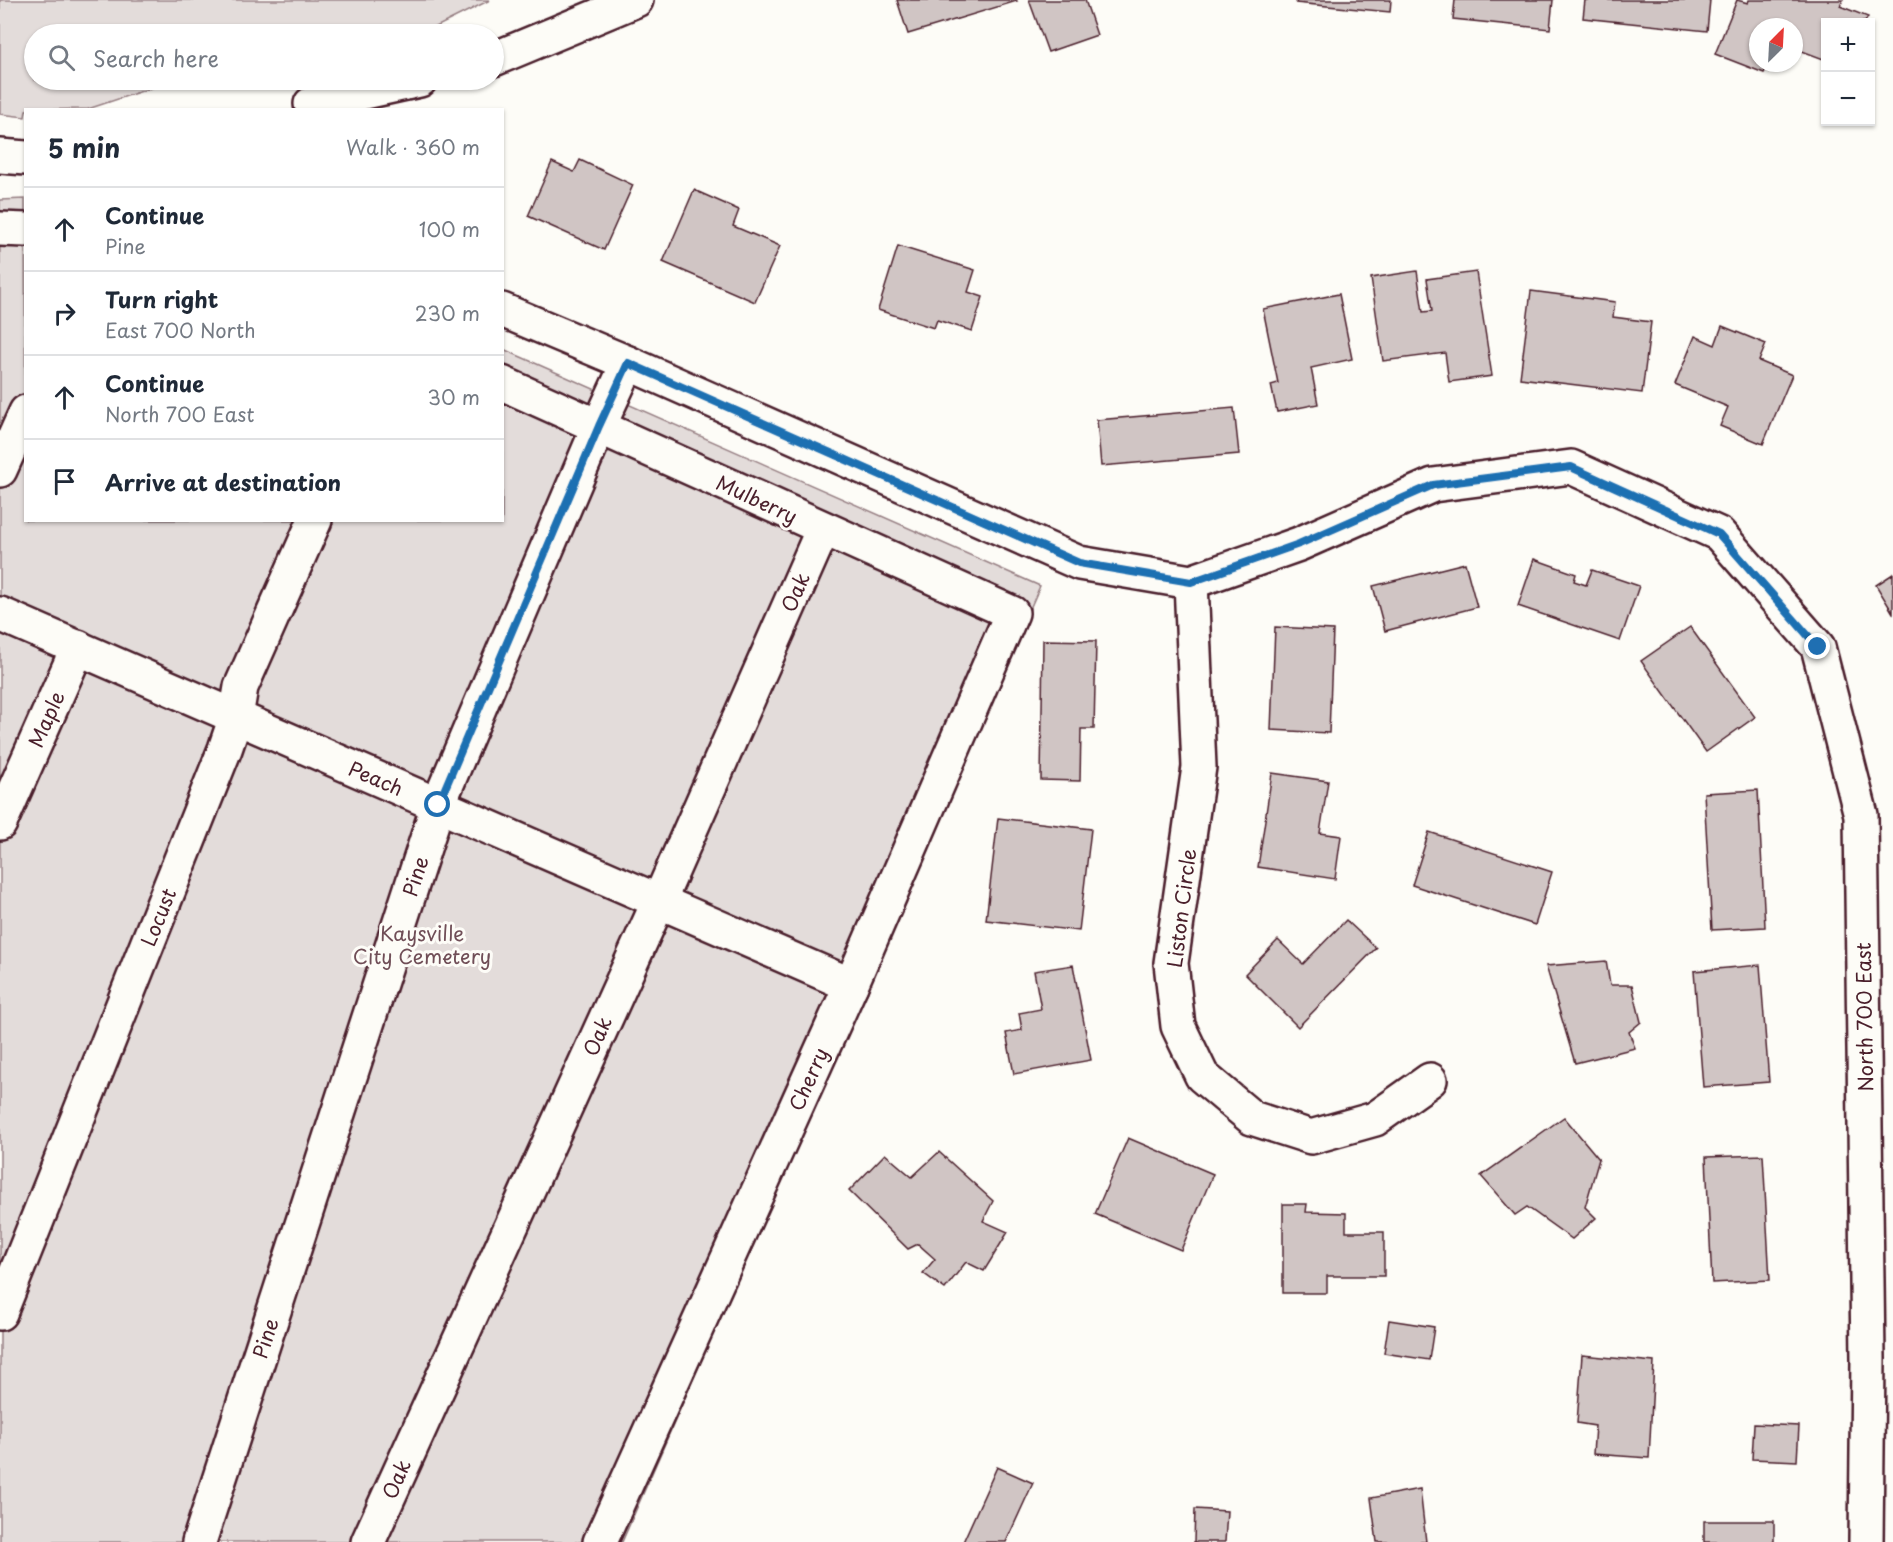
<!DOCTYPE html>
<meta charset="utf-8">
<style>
body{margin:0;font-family:"Playpen Sans",sans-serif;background:#f6f6f7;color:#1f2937}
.controls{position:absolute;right:18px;top:18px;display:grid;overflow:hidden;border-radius:0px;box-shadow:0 2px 4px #0004}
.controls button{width:54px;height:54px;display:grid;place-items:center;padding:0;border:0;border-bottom:2px solid #e0e1e3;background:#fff;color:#1f2937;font:30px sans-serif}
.compass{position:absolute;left:1749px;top:18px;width:54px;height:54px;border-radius:50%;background:#fff;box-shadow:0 2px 4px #0004;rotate:24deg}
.stop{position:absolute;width:18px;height:18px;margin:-14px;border:4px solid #1f6fb2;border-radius:50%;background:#fff}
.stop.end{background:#1f6fb2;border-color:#fff;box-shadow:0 2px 6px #0008}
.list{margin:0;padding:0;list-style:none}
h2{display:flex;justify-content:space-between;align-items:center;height:78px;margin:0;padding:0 24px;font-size:26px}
h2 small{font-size:20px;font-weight:400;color:#747a83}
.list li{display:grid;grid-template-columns:39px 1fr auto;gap:18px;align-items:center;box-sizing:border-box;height:84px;padding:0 24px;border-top:2px solid #e0e1e3}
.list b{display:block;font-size:22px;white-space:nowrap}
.list p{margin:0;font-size:20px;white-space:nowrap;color:#747a83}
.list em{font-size:20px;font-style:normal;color:#747a83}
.icon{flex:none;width:33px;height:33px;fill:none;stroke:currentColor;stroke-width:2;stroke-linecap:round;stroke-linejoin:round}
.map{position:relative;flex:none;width:1893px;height:1542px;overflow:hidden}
.search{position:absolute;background:#fff;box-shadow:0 2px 4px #0004;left:24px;top:24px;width:480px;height:66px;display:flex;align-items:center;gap:15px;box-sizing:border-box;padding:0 21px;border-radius:33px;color:#747a83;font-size:22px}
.panel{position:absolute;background:#fff;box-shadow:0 2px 4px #0004;left:24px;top:108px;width:480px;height:414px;border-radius:0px}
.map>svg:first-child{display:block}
.green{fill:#e3dcda;stroke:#967e82;stroke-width:1.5}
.building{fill:#d0c5c4;stroke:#4a1f2b;stroke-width:1.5}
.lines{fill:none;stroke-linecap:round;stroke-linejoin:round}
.minor-casing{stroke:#4a1f2b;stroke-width:38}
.minor{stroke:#fdfcf7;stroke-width:33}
.route{stroke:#1f6fb2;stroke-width:8}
.labels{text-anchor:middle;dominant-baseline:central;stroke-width:6;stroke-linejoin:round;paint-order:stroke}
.street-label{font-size:20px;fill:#4a1f2b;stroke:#fdfcf7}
.park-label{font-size:20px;fill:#704e57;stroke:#fdfcf7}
</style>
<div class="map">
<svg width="1893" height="1542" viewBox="0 0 1893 1542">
<rect width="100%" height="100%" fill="#fdfcf7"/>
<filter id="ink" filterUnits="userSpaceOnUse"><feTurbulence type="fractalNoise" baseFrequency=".0167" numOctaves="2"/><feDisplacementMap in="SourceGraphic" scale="12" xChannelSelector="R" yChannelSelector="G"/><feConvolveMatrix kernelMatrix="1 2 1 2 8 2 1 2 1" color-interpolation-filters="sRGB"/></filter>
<g filter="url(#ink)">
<!-- green -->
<g class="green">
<path d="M 0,0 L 490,0 L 422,34 L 34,34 L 34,80 L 175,80 L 88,109 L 26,110 L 25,117 L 0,114 Z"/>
<path d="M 25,199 L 26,520 L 502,520 L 503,349 L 1040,586 L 622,1542 L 0,1542 L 0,200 Z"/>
</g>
<!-- building -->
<g class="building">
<path d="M 897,0 L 1016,0 L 1017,1 L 908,34 Z"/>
<path d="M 1029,0 L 1085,0 L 1097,35 L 1048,52 Z"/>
<path d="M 1297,0 L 1391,0 L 1390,12 L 1296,3 Z"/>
<path d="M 1455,0 L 1553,0 L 1550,29 L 1453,19 Z"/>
<path d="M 1585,0 L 1710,0 L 1707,31 L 1583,18 Z"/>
<path d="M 1737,0 L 1748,3 L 1749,0 L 1843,0 L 1840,6 L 1868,17 L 1865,22 L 1826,22 L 1826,60 L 1794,48 L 1794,27 L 1758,27 L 1758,63 L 1769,63 L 1764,73 L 1715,54 Z"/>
<path d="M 580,160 L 633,185 L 604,250 L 528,216 L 552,162 L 574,172 Z"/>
<path d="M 694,190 L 739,210 L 733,226 L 780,246 L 755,302 L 663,262 Z"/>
<path d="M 898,246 L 975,270 L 968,292 L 983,297 L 972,331 L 937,320 L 934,328 L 878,310 Z"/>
<path d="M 1417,271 L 1423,312 L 1432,311 L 1427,279 L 1476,272 L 1492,376 L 1449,382 L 1445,353 L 1383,361 L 1371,278 Z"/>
<path d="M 1531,291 L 1615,302 L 1613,317 L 1651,322 L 1642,393 L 1520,378 Z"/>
<path d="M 1339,294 L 1352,359 L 1311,368 L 1318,404 L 1277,412 L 1271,385 L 1278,383 L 1263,309 Z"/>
<path d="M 1722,326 L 1766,344 L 1759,361 L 1792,375 L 1763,444 L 1720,426 L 1728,407 L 1675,385 L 1695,336 L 1715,345 Z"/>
<path d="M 1234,408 L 1239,454 L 1101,466 L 1097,420 Z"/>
<path d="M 1534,559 L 1576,574 L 1574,581 L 1586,585 L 1592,570 L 1639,586 L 1620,641 L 1518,606 Z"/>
<path d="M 1465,563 L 1477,607 L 1385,631 L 1373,586 Z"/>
<path d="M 1893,574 L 1893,613 L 1876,585 Z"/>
<path d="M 1275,627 L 1333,630 L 1329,733 L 1271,730 Z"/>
<path d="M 1690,627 L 1755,717 L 1706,752 L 1641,661 Z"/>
<path d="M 1043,640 L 1096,641 L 1094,729 L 1081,729 L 1080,781 L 1041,780 Z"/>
<path d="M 1272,773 L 1328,781 L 1320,833 L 1341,836 L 1335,879 L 1258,867 Z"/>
<path d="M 1758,790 L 1765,927 L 1712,930 L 1704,793 Z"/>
<path d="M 998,818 L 1091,829 L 1079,931 L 986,920 Z"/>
<path d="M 1429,832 L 1552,872 L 1535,925 L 1412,885 Z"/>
<path d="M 1346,920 L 1376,948 L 1298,1027 L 1245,974 L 1278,940 L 1303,964 Z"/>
<path d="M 1606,961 L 1610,985 L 1632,985 L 1641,1022 L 1629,1032 L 1635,1048 L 1575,1063 L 1546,966 Z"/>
<path d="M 1073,965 L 1091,1060 L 1014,1074 L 1006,1033 L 1022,1030 L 1019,1013 L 1041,1009 L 1034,971 Z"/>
<path d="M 1760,965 L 1769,1082 L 1703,1087 L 1694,971 Z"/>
<path d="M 1564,1117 L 1599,1159 L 1585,1207 L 1596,1218 L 1572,1239 L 1527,1207 L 1515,1215 L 1481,1176 Z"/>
<path d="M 1128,1138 L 1213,1174 L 1181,1250 L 1095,1214 Z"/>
<path d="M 939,1152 L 993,1201 L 983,1221 L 1008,1232 L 984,1271 L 966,1262 L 945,1289 L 923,1273 L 935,1259 L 918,1244 L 908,1249 L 849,1191 L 885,1154 L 912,1177 Z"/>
<path d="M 1763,1155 L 1770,1280 L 1712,1283 L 1706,1157 Z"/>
<path d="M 1283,1204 L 1307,1204 L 1306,1212 L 1346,1213 L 1346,1232 L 1384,1232 L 1384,1276 L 1327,1276 L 1327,1293 L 1283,1293 Z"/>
<path d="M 1389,1320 L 1434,1327 L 1429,1360 L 1384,1353 Z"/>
<path d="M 1582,1355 L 1654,1362 L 1649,1458 L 1593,1454 L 1595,1426 L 1577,1423 Z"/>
<path d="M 1754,1424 L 1799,1426 L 1797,1461 L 1752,1459 Z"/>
<path d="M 997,1467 L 1033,1483 L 1006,1542 L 963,1542 Z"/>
<path d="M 1420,1489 L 1426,1542 L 1377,1542 L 1371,1498 Z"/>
<path d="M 1195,1509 L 1227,1511 L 1225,1542 L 1194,1542 Z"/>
<rect x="1704" y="1521" width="70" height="21"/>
</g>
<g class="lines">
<!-- minor casing -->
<g class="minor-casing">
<g id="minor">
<path d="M 494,59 L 636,0"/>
<path d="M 311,104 L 420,80"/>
<path d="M 0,156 L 26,158"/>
<path d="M 0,229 L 26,230"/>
<path d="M 502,310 L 628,363 L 1079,563 L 1191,582 L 1299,544 L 1433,485 L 1571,467 L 1719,534 L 1818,647 L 1861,815 L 1868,1359 L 1866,1542"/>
<path d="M 502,383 L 1012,613 L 851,985 L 600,1542"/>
<path d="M 0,470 L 26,412"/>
<path d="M 1191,582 L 1199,767 L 1171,963 L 1178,1026 L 1202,1076 L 1252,1118 L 1311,1137 L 1375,1119 L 1430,1080"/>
<path d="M 0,614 L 851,985"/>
<path d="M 0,823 L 78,647"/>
<path d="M 0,1313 L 225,749 L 236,717 L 241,687 L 315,520"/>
<path d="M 199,1542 L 438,805 L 599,426 L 628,363"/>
<path d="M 368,1542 L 659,901 L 823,529"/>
</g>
</g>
<!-- minor -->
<use href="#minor" class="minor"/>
</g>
</g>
<g class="lines" filter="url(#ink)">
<!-- route -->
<path class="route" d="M 438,805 L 599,426 L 628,363 L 1079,563 L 1191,582 L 1299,544 L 1433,485 L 1571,467 L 1719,534 L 1818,647"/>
</g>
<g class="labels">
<!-- street labels -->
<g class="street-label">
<text transform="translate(757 499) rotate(25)">Mulberry</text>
<text transform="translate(795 592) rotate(-66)">Oak</text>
<text transform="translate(46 719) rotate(-66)">Maple</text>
<text transform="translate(376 778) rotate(23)">Peach</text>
<text transform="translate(415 876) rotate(-72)">Pine</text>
<text transform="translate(1181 908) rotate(-83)">Liston Circle</text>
<text transform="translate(158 917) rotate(-68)">Locust</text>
<text transform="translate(1864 1017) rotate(-91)">North 700 East</text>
<text transform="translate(597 1036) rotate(-66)">Oak</text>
<text transform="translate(808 1079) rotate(-66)">Cherry</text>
<text transform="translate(265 1338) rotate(-72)">Pine</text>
<text transform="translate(396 1479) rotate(-66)">Oak</text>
</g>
<!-- park labels -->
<g class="park-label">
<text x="422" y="933">Kaysville<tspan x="422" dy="23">City Cemetery</tspan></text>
</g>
</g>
</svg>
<div class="controls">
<button>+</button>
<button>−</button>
</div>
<svg class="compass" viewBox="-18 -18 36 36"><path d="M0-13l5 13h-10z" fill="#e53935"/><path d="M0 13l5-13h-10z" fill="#747a83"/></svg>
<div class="stop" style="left:438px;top:805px"></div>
<div class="stop end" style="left:1818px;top:647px"></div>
<div class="search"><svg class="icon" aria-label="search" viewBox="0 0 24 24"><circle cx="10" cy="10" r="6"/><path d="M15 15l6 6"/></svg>Search here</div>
<section class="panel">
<h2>5 min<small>Walk · 360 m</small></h2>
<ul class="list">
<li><svg class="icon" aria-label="ahead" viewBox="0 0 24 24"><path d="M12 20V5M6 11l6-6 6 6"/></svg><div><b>Continue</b><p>Pine</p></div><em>100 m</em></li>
<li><svg class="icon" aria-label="right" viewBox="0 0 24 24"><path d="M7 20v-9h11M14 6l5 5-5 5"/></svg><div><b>Turn right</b><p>East 700 North</p></div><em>230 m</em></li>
<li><svg class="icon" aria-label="ahead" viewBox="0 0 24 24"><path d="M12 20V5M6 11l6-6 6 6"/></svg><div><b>Continue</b><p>North 700 East</p></div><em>30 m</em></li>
<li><svg class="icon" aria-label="arrive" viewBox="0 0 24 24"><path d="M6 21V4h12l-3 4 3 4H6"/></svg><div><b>Arrive at destination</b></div></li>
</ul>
</section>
</div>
